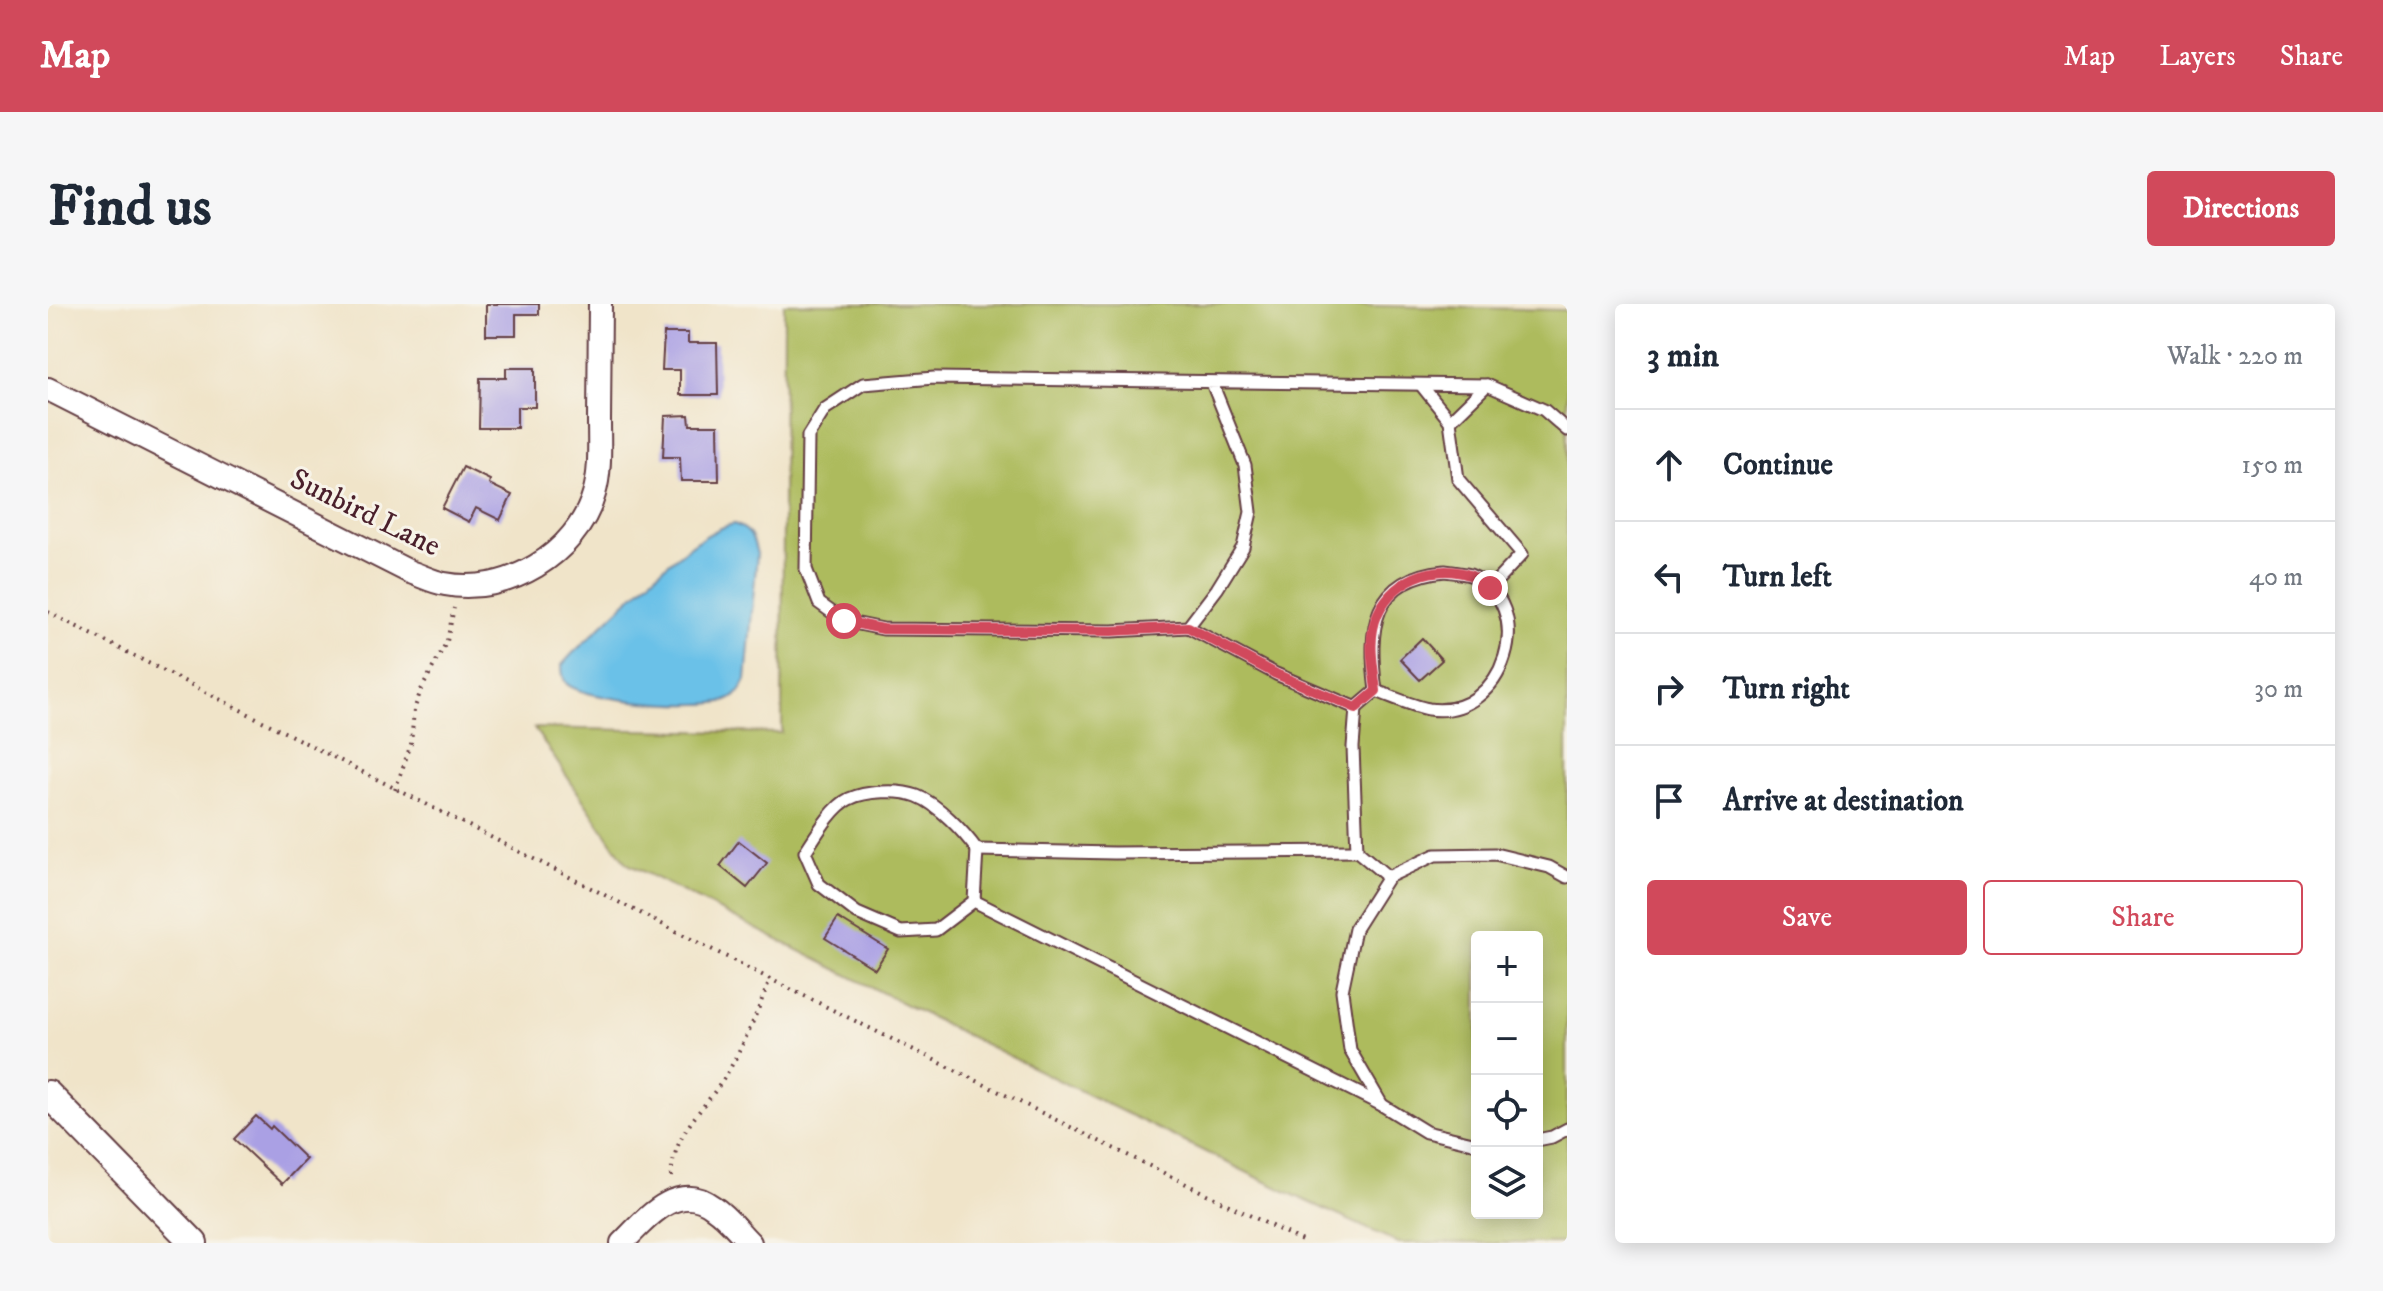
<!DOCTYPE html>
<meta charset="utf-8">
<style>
body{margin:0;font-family:"IM FELL DW Pica",serif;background:#f6f6f7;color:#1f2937}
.controls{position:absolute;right:24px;bottom:24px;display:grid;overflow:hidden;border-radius:8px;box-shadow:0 4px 20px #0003}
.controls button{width:72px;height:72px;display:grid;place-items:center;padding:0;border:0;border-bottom:2px solid #e0e1e3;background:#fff;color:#1f2937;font:40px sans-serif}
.stop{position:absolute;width:24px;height:24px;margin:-18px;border:6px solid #d1495b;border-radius:50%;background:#fff}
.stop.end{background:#d1495b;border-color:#fff;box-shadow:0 2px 8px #0008}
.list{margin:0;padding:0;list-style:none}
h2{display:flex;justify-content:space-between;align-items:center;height:104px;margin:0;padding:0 32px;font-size:34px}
h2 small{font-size:26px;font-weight:400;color:#747a83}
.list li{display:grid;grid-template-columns:52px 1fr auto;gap:24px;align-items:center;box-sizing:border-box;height:112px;padding:0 32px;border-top:2px solid #e0e1e3}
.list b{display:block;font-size:30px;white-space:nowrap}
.list em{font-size:26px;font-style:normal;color:#747a83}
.actions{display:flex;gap:16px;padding:24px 32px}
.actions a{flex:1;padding:18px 0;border:2px solid #d1495b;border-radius:8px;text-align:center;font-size:28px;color:#d1495b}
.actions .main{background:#d1495b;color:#fff}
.icon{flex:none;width:44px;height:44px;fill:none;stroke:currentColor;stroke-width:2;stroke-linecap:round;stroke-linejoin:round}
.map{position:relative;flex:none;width:1519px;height:939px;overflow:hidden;border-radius:8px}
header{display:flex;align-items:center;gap:48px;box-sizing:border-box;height:112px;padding:0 40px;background:#d1495b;color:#fff}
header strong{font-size:38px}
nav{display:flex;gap:44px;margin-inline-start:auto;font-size:28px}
.intro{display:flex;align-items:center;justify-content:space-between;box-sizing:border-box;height:192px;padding:0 48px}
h1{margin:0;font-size:56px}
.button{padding:20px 36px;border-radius:8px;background:#d1495b;color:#fff;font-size:28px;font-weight:700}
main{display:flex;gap:48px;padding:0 48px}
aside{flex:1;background:#fff;border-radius:8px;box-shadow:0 4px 20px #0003}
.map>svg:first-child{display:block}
.green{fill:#adbb5d;stroke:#7c6d44;stroke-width:2;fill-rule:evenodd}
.water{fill:#6bc1e8;stroke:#5a708a;stroke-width:2}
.building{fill:#aaa0e4}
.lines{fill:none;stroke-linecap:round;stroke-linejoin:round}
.service-casing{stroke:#633d43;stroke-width:15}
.minor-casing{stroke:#633d43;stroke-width:26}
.tertiary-casing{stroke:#633d43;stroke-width:30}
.path{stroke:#633d43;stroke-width:4;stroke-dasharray:2 6;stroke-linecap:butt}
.service{stroke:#fff;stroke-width:11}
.minor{stroke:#fff;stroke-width:22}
.tertiary{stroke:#fff;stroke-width:26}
.route{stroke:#d1495b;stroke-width:10}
.labels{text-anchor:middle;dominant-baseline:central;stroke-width:6;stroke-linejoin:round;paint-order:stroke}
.street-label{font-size:30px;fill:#4a1f2b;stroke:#f7f3e8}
</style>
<header>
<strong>Map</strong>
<nav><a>Map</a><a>Layers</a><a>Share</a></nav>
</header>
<div class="intro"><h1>Find us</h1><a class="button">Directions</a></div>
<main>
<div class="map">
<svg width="1519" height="939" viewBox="0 0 1519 939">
<rect width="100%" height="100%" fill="#f7f3e8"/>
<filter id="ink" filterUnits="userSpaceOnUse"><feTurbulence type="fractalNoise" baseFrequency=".0125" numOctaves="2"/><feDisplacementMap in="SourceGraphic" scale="16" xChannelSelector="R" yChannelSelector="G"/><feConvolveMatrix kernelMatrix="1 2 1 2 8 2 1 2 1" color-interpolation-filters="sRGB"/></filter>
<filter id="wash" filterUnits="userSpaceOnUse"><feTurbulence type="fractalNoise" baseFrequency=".006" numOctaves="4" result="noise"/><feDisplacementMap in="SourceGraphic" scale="32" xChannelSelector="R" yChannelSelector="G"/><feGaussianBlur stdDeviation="1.8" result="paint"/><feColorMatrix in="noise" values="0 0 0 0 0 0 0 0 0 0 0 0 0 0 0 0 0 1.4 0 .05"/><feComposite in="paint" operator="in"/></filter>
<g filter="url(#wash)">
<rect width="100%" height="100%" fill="#f0e4c9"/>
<!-- green -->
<path class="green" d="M 736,0 L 1234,0 L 1519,6 L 1519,939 L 1351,939 L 1241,889 L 902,723 L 578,559 L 486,424 L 734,429 ZM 1429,633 L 1489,633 L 1489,909 L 1429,909 Z"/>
<!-- water -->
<path class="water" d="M 686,220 C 703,226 705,233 709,250 L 698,376 C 694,384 691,391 683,395 C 660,407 534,397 518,379 C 514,373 514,367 514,361 L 524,350 C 561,317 641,228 686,220 Z"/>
<g id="blocks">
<!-- building -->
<g class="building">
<path d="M 438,0 L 491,0 L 491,10 L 468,10 L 468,31 L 438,31 Z"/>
<path d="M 616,29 L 640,29 L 640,39 L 669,39 L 670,91 L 632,91 L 632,66 L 614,66 Z"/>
<path d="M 458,64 L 487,64 L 487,103 L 469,103 L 469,124 L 431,124 L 432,74 L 458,74 Z"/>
<path d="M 641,111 L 642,121 L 670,121 L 671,177 L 633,177 L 632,153 L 615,153 L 617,112 Z"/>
<path d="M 415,163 L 442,176 L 441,180 L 464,191 L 452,216 L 428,204 L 421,218 L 394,204 Z"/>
<path d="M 1374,334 L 1394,356 L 1372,376 L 1352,355 Z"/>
<path d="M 691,537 L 719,559 L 699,584 L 672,562 Z"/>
<path d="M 790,614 L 840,645 L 827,665 L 777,634 Z"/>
<path d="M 208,812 L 222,825 L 224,822 L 258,855 L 234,880 L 186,835 Z"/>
</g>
</g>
</g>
<g filter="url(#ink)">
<use href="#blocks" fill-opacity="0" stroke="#633d43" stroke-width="2"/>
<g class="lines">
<!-- service casing -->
<g class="service-casing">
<g id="service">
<path d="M 1164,79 L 1197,161 L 1203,208 L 1195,243 L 1169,285 L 1140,323 L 1064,327 L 835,325 L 796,317 L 771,299 L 758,265 L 760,132 L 777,105 L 815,80 L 886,74 L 1439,81 L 1496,106 L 1519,126"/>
<path d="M 1374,82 L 1402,117 L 1410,175 L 1474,250 L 1442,284"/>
<path d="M 1402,117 L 1439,81"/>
<path d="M 1397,267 C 1405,268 1415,269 1422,271 C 1493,300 1457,416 1381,405 C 1364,402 1345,393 1328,387 C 1320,325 1323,274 1397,267 Z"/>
<path d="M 1140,323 L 1228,370 L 1308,404 L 1328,387"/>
<path d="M 1308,404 L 1305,443 L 1309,547 L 1340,573"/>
<path d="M 929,546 L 1066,549 L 1309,547"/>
<path d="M 926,597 L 888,626 L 853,628 L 809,609 L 771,580 L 757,548 C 767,533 784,503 801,495 C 817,487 851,485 869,492 C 890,500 916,528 929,546 L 926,597 L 1334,801"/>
<path d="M 1489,836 L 1504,833 L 1519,825"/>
<path d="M 1429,840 L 1378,828 L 1334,801 L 1302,746 L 1294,687 L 1307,625 L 1340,573 L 1387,551 L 1447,550 L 1501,563 L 1519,573"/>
</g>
</g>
<!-- minor casing -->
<g class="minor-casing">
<g id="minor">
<path d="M 0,85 L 362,268 C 374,272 385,278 397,280 C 458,292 529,250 546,190 C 553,167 551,140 551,116 C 551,78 552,39 552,0"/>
<path d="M 574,939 C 598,915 629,876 665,903 C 679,912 690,927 702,939"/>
</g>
</g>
<!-- tertiary casing -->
<g class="tertiary-casing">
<path id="tertiary" d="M 0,790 L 146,939"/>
</g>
<!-- path -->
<g class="path">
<path d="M 0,308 L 722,675 L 1258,939"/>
<path d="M 347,486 L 363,440 L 366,406 L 373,386 L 399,337 L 406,304"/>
<path d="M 623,873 C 626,824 659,805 681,766 C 698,737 710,706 722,675"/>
</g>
<!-- service -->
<use href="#service" class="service"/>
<!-- minor -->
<use href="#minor" class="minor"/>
<!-- tertiary -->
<use href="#tertiary" class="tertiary"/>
</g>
</g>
<g class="lines" filter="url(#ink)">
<!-- route -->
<path class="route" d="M 796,317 L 835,325 L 1064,327 L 1140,323 L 1228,370 L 1308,404 L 1328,387 C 1326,367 1321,345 1325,325 C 1333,282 1380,257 1421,271 C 1428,273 1435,280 1442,284"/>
</g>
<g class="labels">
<!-- street labels -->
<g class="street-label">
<text transform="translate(317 209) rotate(26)">Sunbird Lane</text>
</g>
</g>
</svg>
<div class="controls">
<button>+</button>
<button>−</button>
<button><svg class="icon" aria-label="locate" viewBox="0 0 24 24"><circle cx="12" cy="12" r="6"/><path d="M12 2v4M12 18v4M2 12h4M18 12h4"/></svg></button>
<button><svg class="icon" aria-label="layers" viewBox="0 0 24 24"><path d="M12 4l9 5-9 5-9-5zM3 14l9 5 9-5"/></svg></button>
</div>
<div class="stop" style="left:796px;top:317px"></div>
<div class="stop end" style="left:1442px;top:284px"></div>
</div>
<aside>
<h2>3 min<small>Walk · 220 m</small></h2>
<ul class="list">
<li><svg class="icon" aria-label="ahead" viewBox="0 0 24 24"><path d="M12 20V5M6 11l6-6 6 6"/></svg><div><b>Continue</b></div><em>150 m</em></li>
<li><svg class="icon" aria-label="left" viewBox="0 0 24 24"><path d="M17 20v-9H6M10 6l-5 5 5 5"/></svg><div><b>Turn left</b></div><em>40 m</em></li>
<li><svg class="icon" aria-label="right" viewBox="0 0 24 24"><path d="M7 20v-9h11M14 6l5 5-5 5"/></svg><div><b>Turn right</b></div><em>30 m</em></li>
<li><svg class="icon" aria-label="arrive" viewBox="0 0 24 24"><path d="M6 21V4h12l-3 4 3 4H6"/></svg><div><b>Arrive at destination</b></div></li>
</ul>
<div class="actions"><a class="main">Save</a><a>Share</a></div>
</aside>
</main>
